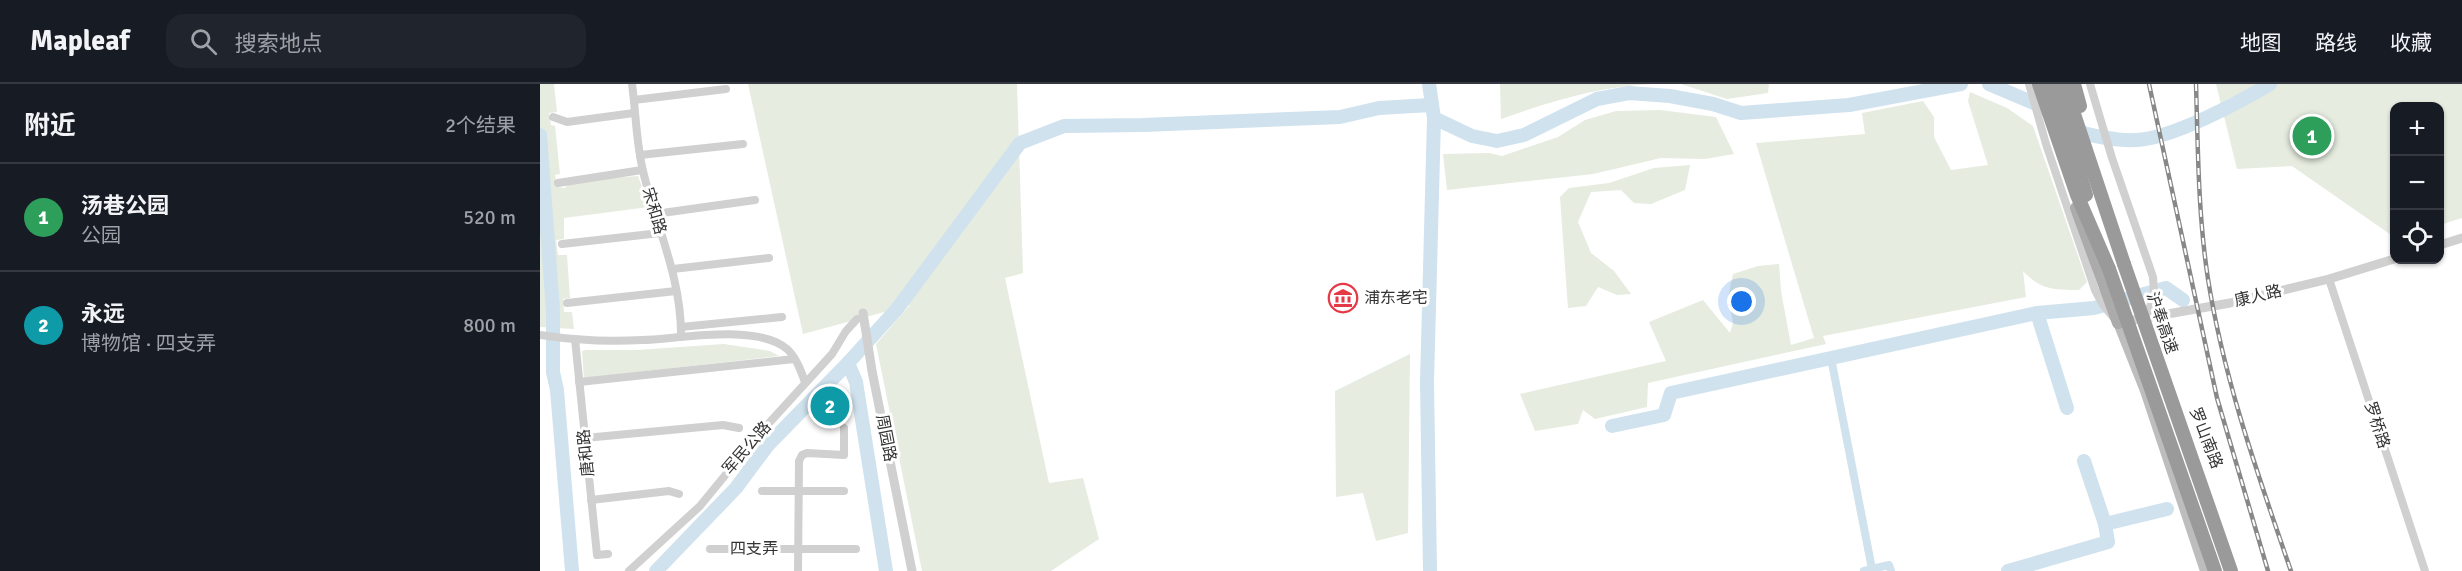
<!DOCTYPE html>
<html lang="zh">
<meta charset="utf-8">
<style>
body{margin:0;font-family:Signika,"Noto Sans SC",sans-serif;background:#20242c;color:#f1f3f6}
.controls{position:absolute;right:18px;top:18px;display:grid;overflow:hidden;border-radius:12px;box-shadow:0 2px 4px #0004}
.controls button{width:54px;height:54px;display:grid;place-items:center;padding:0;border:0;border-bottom:2px solid #363941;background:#171b24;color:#f1f3f6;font:30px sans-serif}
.you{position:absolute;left:1202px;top:218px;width:21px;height:21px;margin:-15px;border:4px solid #fff;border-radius:50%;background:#1a73e8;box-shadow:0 0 0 9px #1a73e833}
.badge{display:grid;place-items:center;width:39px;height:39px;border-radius:50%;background:#0b8043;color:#fff;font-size:20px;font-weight:700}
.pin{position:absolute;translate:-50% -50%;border:3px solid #fff;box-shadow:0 2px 6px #0006}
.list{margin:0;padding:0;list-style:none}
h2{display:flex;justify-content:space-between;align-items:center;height:78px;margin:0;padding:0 24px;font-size:26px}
h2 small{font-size:20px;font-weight:400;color:#9ea1a6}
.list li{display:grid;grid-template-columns:39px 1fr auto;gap:18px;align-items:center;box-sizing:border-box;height:108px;padding:0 24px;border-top:2px solid #363941}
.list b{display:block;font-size:22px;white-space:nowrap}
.list p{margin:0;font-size:20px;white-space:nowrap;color:#9ea1a6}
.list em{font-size:20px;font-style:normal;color:#9ea1a6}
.icon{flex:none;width:33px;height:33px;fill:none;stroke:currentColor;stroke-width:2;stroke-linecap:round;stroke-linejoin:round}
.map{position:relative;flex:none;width:1922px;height:487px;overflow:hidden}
header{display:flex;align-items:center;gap:36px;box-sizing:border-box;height:84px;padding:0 30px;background:#171b24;border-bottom:2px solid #363941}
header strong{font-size:28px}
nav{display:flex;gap:33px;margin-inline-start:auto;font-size:21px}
.search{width:420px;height:54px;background:#20242c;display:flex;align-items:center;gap:15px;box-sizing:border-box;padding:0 21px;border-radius:18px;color:#9ea1a6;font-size:22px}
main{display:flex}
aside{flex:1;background:#171b24}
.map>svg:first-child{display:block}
.green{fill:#e6ecdf}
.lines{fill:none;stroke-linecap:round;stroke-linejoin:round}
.canal{stroke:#cfe2ee;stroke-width:8}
.river{stroke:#cfe2ee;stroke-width:14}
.minor{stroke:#d0d0d0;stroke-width:8}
.tertiary{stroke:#d0d0d0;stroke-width:9}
.secondary{stroke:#bdbdbd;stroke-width:10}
.primary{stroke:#ababab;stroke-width:12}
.motorway{stroke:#9a9a9a;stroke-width:14}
.rail-casing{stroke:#888;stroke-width:4.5}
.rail{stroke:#fff;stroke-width:2;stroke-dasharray:7;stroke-linecap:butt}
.motorway-bridge{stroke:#9a9a9a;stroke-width:14}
.labels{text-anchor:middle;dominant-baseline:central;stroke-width:6;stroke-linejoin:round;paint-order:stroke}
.street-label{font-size:16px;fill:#333;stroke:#fff}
.poi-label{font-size:16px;fill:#333;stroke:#fff;text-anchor:start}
</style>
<header>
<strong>Mapleaf</strong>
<div class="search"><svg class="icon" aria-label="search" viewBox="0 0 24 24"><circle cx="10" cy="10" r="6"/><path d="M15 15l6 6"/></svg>搜索地点</div>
<nav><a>地图</a><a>路线</a><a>收藏</a></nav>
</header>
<main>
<aside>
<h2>附近<small>2个结果</small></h2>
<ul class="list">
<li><span class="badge" style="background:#2e9e5b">1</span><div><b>汤巷公园</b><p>公园</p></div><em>520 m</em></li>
<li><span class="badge" style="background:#0f9aa8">2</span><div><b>永远</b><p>博物馆 · 四支弄</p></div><em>800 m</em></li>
</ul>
</aside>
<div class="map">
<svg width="1922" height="487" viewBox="0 0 1922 487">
<rect width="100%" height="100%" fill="#fff"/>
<!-- green -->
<g class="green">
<path d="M 0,0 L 14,0 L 17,28 L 9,29 L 11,41 L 15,42 L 20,90 L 15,91 L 17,103 L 25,104 L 30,97 L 98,92 L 109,123 L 24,134 L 24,155 L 16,156 L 18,171 L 27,171 L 30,214 L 23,215 L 24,228 L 32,228 L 34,245 L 0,243 Z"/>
<path d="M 208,0 L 477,0 L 483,189 L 465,194 L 509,399 L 543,394 L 559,455 L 511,487 L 382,487 L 336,260 L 370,221 L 263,250 Z"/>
<path d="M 960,0 L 1114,0 C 1060,2 1012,17 961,35 Z"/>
<path d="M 1141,0 L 1229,0 L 1228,9 L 1187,15 Z"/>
<path d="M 1676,0 L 1922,0 L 1922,134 L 1900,141 L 1900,22 L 1854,22 L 1854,153 L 1752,82 L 1697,85 Z"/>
<path d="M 1430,8 L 1467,24 L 1493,42 L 1547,198 L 1539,206 C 1513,206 1501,206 1483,187 L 1486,213 L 1283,252 L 1286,260 L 1108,299 L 1107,323 L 1055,335 L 1043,326 L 1038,340 L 995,347 L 980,310 L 1126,277 L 1109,238 L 1163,216 L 1190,249 L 1193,239 L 1188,213 L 1193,190 L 1218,182 L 1239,180 L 1241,207 L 1251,261 L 1274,254 L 1216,59 L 1325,50 L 1322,29 L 1383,17 L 1394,33 L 1394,53 L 1411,86 L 1448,81 L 1428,17 Z"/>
<path d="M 1120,26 L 1176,33 L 1194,70 L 1165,75 L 1121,74 L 1053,90 L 907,106 L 903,70 L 949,69 L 962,72 L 1018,53 L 1045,36 L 1076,27 Z"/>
<path d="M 1150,81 L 1145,106 L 1111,120 L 1094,119 L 1081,106 L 1051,108 L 1038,138 L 1051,169 L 1074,187 L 1091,210 L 1077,211 L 1058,203 L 1046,222 L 1028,224 L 1020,113 L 1029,104 L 1069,99 L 1114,84 Z"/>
<path d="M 184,260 L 230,267 L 239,272 L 44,294 L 42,267 L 45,266 L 97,266 Z"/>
<path d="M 870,270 L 868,449 L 836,457 L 823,409 L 796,413 L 795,307 Z"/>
</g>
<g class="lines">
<!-- canal -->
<g class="canal">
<path d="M 1291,274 L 1332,485 L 1324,487"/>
<path d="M 1332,485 L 1349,481 L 1351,487"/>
</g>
<!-- river -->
<g class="river">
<path d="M 889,0 L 894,34 L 887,298 L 890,487"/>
<path d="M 1449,0 L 1501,22 L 1514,32"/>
<path d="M 894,34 L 932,52 L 957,57 L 984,51 L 1057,15 L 1089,9 L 1130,12 L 1173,20 L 1201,29 L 1309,21 L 1421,0"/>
<path d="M 1532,45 C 1548,52 1579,57 1596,56 C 1631,55 1700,18 1730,0"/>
<path d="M 0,51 L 13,226 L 13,288 L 17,306 L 32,487"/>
<path d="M 1497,229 L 1527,324"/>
<path d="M 308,279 L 316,298 L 346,487"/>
<path d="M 1072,342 L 1124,331 L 1131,309 L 1497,229 L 1554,224 L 1626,204 L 1643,216"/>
<path d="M 1544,377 L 1565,440"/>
<path d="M 116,487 L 196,404 L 228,361 L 308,279 L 357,225 L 480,59 L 524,42 L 603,41 L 800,33 L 839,24 L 891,21"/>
<path d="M 1468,487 L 1568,458 L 1565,440 L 1627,425"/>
</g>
<!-- minor -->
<g class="minor">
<path d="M 92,0 C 96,29 96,58 103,87 C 116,142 142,195 141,253"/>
<path d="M 1489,0 L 1506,60 L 1555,206 L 1563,221 L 1573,233"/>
<path d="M 1550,0 L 1572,74 L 1613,193 L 1614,209 L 1607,233"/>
<path d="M 94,16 L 186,5"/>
<path d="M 13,33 L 27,38 L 94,29"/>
<path d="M 100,71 L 203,60"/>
<path d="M 18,99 L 102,86"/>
<path d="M 115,130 L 215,116"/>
<path d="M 22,160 L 120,149"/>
<path d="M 133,185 L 229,174"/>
<path d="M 1789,195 L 1885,487"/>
<path d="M 27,219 L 136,207"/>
<path d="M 141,243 L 242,233"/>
<path d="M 0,251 C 33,256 68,258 102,256 C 139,255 217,239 247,265 C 256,273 261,287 265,298"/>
<path d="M 35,255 L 57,471 L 68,470"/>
<path d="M 39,298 L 254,275"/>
<path d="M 45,354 L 183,341 L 199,344"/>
<path d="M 222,407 L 304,407"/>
<path d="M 51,416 L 129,407 L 139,410"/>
<path d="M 170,465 L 316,465"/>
<path d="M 89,487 L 160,422 L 219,350 L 292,270 L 306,247 L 317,235"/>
<path d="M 258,487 L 259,377 L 262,371 L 267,369 L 304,371 L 304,344"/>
</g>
<!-- tertiary -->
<g class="tertiary">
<path d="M 1900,161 L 1922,154"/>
<path d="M 323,229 L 332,287 L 372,487"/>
<path d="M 1582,238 L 1690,219 L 1789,195 L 1854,175"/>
</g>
<!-- secondary -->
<path class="secondary" d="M 1578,239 L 1605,307 L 1665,487"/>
<!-- primary -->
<path class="primary" d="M 1536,124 L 1578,239"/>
<!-- motorway -->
<g class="motorway">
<path d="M 1499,0 L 1537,111 L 1569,185"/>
<path d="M 1513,0 L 1546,111"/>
<path d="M 1524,0 L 1584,180"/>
<path d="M 1534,0 L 1540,22"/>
</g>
<!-- rail casing -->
<g class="rail-casing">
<g id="rail">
<path d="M 1609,0 L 1677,314 L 1728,487"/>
<path d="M 1656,0 C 1658,65 1658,130 1668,195 C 1684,296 1718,391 1751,487"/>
</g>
</g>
<!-- rail -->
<use href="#rail" class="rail"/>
<!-- motorway-bridge -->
<g class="motorway-bridge">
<path d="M 1584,180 L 1691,487"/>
<path d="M 1569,185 L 1675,487"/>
</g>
</g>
<!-- icons -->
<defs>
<g id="museum-ring" transform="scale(1.5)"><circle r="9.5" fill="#fff" stroke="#e63946" stroke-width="1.5"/><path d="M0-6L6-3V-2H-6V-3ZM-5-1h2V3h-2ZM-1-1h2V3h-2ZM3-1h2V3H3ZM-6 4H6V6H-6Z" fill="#e63946"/></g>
</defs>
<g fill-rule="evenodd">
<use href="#museum-ring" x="803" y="214"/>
</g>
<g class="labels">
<!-- street labels -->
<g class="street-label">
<text transform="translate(114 127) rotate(74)">宋和路</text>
<text transform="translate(1718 212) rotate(-13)">康人路</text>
<text transform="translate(1622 239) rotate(71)">沪奉高速</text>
<text transform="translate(1837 341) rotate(72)">罗桥路</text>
<text transform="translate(346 354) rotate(79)">周园路</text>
<text transform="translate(1666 354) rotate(69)">罗山南路</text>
<text transform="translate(207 364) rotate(-49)">军民公路</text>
<text transform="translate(46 369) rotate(-96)">唐和路</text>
<text x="214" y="465">四支弄</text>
</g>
<!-- poi labels -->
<g class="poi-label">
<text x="824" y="214">浦东老宅</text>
</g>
</g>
</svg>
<div class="controls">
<button>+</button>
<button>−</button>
<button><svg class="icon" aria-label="locate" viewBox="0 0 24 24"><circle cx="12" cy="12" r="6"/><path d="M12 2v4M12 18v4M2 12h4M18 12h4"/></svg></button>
</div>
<div class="you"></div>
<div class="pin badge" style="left:1772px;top:52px;background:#2e9e5b">1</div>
<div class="pin badge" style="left:290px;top:322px;background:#0f9aa8">2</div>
</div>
</main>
